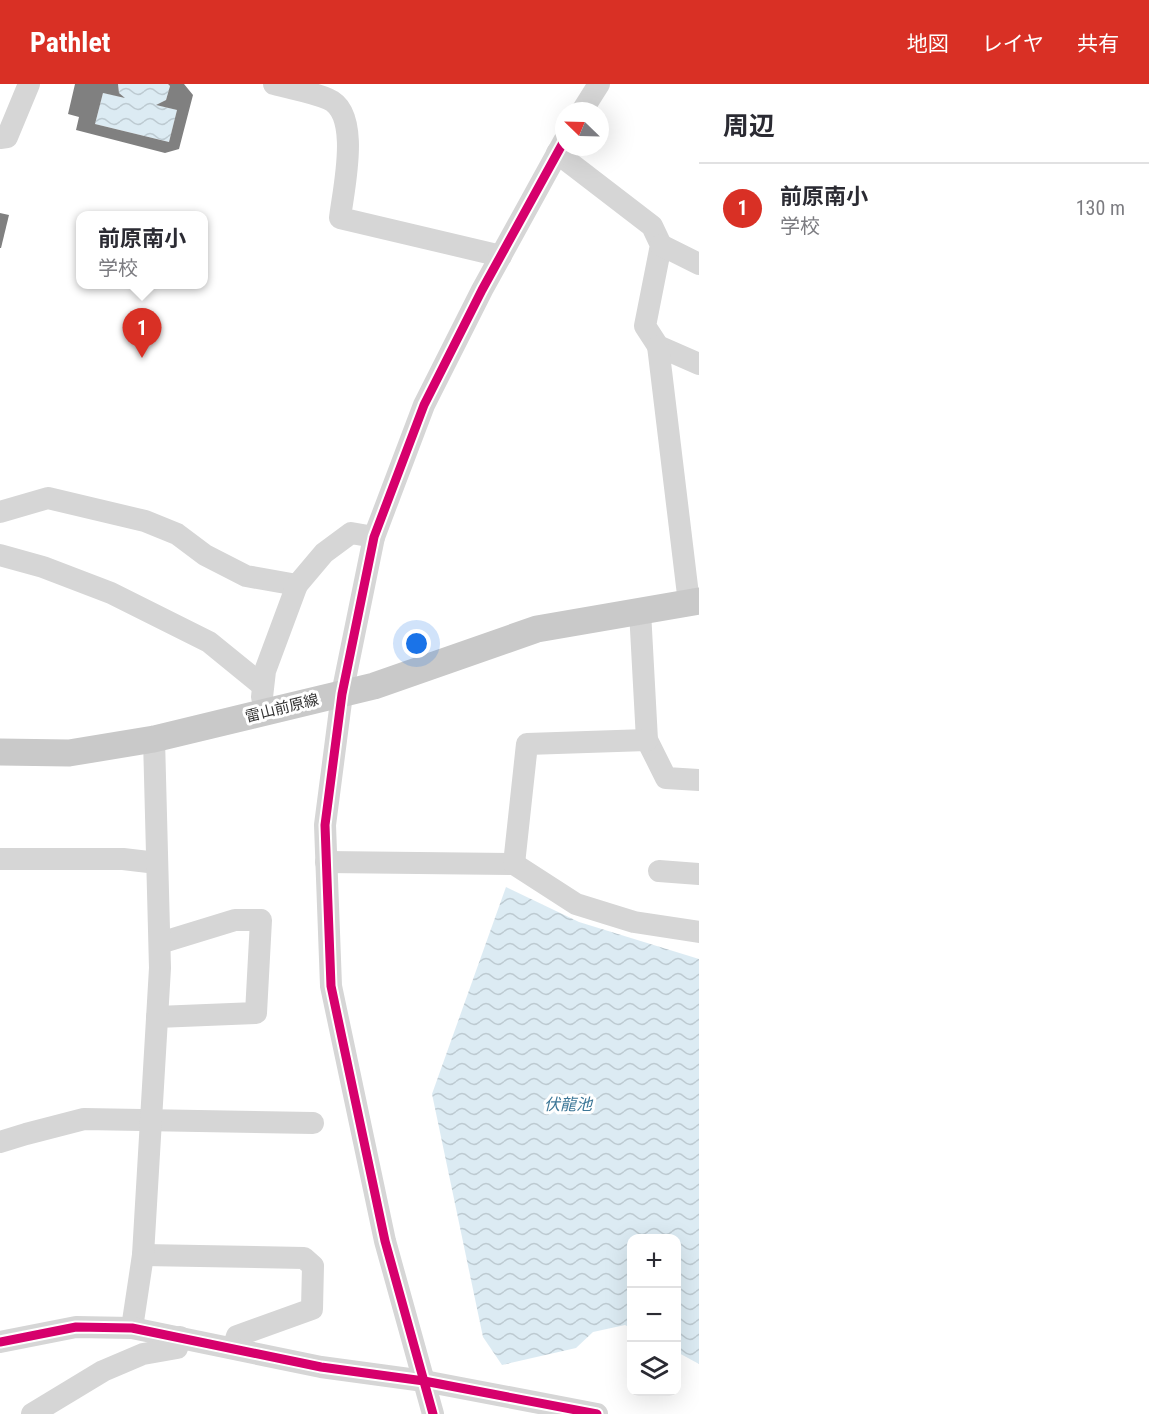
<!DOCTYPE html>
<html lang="ja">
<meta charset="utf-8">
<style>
body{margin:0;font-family:"Roboto Condensed","Noto Sans JP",sans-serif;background:#f7f7f7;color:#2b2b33}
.controls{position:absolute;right:18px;bottom:18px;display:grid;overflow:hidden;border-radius:12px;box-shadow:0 6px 24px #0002}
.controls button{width:54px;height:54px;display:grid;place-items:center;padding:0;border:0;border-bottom:2px solid #e1e1e2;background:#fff;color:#2b2b33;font:30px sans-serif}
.compass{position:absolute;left:555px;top:18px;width:54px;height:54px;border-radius:50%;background:#fff;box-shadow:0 6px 24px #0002;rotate:293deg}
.you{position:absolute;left:417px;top:560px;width:21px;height:21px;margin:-15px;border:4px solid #fff;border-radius:50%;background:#1a73e8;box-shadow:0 0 0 9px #1a73e833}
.badge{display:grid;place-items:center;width:39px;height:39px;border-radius:50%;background:#d93025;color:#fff;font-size:20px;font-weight:700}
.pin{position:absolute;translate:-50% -50px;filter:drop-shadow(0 2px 3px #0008)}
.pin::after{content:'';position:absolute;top:32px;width:21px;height:18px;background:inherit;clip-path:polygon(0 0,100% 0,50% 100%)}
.popup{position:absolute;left:76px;top:127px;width:132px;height:78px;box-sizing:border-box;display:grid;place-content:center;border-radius:12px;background:#fff;filter:drop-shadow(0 2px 4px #0005);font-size:20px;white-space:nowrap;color:#7c7c81}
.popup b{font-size:22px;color:#2b2b33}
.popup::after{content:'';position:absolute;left:50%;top:100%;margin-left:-12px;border:12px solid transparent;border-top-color:#fff}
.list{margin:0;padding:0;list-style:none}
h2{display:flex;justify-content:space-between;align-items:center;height:78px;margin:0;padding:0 24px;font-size:26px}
h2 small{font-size:20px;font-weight:400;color:#7c7c81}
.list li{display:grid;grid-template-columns:39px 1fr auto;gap:18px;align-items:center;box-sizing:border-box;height:90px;padding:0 24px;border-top:2px solid #e1e1e2}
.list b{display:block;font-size:22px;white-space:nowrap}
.list p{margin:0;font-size:20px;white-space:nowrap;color:#7c7c81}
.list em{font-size:20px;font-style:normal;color:#7c7c81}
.icon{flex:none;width:33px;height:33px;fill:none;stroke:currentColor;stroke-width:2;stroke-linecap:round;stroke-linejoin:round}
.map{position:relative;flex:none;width:699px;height:1330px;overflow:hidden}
header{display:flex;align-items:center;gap:36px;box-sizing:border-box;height:84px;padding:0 30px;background:#d93025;color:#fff}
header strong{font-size:28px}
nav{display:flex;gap:33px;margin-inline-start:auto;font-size:21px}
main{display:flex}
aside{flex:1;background:#fff}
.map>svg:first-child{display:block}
.water{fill:url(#water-waves)}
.building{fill:#808080}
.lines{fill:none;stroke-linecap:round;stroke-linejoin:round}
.minor{stroke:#d6d6d6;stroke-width:22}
.major{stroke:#c9c9c9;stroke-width:27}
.cycleway-casing{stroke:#fff;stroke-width:13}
.cycleway{stroke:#d6006c;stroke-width:9}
.labels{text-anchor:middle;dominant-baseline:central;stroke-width:6;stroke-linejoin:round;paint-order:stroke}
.street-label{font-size:15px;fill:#323232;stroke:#fff}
.water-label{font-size:16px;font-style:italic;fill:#3d7797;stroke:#fff}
</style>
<header>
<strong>Pathlet</strong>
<nav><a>地図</a><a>レイヤ</a><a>共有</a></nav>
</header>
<main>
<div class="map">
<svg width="699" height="1330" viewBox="0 0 699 1330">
<defs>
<pattern id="water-waves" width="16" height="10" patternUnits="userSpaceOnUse" patternTransform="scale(1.5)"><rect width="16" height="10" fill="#dcebf3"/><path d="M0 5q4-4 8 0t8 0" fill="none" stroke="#bdcad1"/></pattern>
</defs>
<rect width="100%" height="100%" fill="#fff"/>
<!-- water -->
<g class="water">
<path d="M 118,0 L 168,0 L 170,2 L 166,16 L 157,21 L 177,26 L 169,58 L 95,40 L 103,9 L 123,13 L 119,9 Z"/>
<path d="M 506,803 L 579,838 L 699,875 L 699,1280 L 677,1268 L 676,1154 L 632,1154 L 631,1244 L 625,1241 L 593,1248 L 576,1264 L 502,1281 L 483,1253 L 432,1010 Z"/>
</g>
<!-- building -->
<g class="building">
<path d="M 75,0 L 118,0 L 119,9 L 125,14 L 103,9 L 95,40 L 169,58 L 177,26 L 156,21 L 166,16 L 170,2 L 168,0 L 184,0 L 193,11 L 179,65 L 165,69 L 76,46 L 79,33 L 68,30 Z"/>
<path d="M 0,129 L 9,131 L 1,164 L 0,164 Z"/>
</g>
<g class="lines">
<!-- minor -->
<g class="minor">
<path d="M 274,0 C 292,5 312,8 328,15 C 362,29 343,106 340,134 L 501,172"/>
<path d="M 582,27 L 599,0"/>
<path d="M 0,54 L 7,53 L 29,0"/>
<path d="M 557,69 L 652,142 L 661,161 L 645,242 L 658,262 L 699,280"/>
<path d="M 661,161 L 699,180"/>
<path d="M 658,262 L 689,519"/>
<path d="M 0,428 L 48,414 L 145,437 L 177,450 L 205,471 L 246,492 L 297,501"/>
<path d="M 0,471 L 43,483 L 111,509 L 209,558 L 263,602"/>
<path d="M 640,527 L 647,656 L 666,694 L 699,696"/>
<path d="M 262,613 L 265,587 L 297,501 L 324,469 L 351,449 L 374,453"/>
<path d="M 0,775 L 123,775 L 157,779"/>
<path d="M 326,778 L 514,780 L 576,820 L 634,838 L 699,848"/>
<path d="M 514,780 L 527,660 L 647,656"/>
<path d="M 659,787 L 699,790"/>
<path d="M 157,933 L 256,929 L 261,836 L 235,836 L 160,859"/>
<path d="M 0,1058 L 26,1050 L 84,1035 L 313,1039"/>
<path d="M 143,1171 L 304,1174 L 313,1182 L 312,1225 L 237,1252 L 233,1264"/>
<path d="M 132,1244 L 143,1171 L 160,884 L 154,655"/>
<path d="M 0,1258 L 76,1243 L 132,1244 L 321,1283 L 424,1297 L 597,1330"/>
<path d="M 32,1330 L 103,1287 L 143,1270 L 177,1264 L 180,1253"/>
<path d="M 433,1330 L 385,1157 L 331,902 L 325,741 L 342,610 L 374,453 L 424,321 L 482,206 L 564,57"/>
</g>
<!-- major -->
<path class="major" d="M 0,668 L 69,669 L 154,655 L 374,602 L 537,545 L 699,517"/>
<!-- cycleway casing -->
<g class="cycleway-casing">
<g id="cycleway">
<path d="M 0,1258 L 76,1243 L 132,1244 L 321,1283 L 424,1297 L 597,1330"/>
<path d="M 433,1330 L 385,1157 L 331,902 L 325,741 L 342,610 L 374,453 L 424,321 L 482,206 L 564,57"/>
</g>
</g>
<!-- cycleway -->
<use href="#cycleway" class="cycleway"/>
</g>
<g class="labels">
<!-- street labels -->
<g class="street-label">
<text transform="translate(282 624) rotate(-14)">雷山前原線</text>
</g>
<!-- water labels -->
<g class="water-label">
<text x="568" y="1020">伏龍池</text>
</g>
</g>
</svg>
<div class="controls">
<button>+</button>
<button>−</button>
<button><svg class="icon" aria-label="layers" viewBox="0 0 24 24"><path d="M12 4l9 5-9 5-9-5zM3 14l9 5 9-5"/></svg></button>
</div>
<svg class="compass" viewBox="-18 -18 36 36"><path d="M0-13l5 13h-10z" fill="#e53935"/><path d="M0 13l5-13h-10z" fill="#7c7c81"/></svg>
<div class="you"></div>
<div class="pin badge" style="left:142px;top:274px">1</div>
<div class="popup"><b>前原南小</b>学校</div>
</div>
<aside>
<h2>周辺<small></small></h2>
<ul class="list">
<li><span class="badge">1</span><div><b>前原南小</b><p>学校</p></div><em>130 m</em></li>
</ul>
</aside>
</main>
